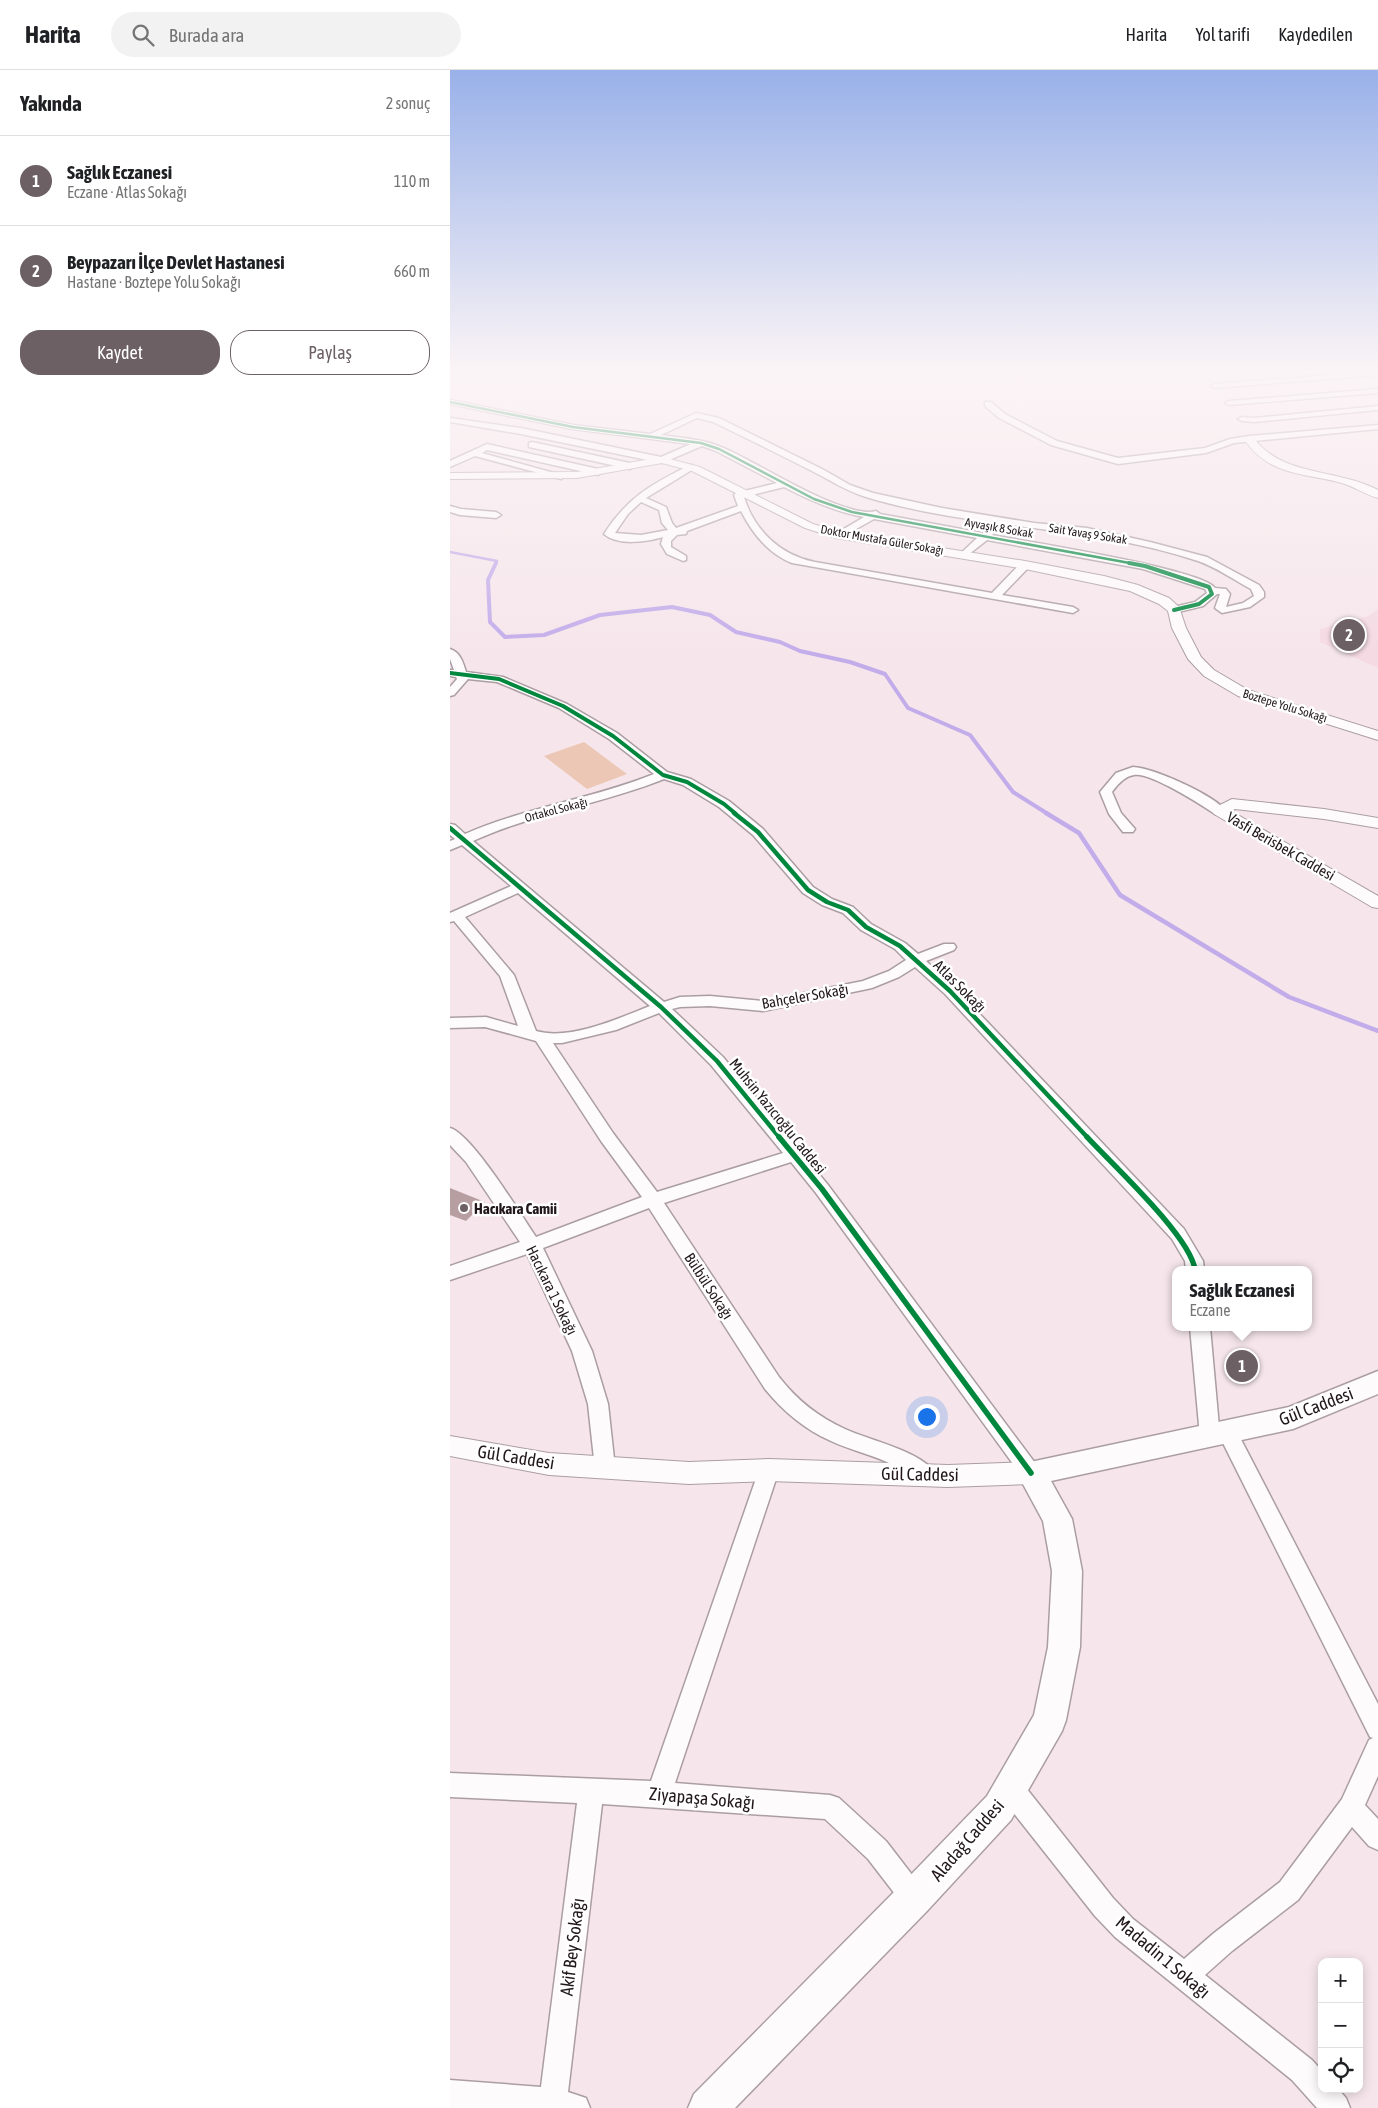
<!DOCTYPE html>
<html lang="tr">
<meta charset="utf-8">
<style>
body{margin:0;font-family:"Asap Condensed",sans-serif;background:#f2f2f2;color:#202124}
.controls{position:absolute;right:15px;bottom:15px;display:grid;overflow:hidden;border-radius:10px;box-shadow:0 2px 12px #0003}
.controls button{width:45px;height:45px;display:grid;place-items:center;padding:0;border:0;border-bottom:1px solid #e0e0e0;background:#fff;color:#202124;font:25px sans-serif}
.you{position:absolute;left:476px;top:1346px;width:18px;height:18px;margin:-12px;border:4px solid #fff;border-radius:50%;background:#1a73e8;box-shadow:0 0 0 8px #1a73e833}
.badge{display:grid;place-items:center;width:32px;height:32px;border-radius:50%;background:#6c6064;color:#fff;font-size:16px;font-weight:700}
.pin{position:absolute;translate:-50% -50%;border:2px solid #fff;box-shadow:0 1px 5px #0006}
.popup{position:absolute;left:722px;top:1196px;width:140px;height:65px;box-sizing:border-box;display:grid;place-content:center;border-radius:10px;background:#fff;filter:drop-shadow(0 1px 4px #0005);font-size:16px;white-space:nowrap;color:#757577}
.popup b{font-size:19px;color:#202124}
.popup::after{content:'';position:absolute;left:50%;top:100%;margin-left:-10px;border:10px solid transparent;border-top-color:#fff}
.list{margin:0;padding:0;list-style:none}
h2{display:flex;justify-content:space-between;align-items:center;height:65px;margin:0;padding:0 20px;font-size:21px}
h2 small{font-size:16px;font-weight:400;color:#757577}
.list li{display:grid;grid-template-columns:32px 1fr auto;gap:15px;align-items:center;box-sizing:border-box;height:90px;padding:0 20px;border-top:1px solid #e0e0e0}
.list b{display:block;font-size:19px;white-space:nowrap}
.list p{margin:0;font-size:16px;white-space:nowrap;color:#757577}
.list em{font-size:16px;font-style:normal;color:#757577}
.actions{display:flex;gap:10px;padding:15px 20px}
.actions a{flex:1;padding:11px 0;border:1px solid #6c6064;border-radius:20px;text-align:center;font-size:18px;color:#6c6064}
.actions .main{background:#6c6064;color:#fff}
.icon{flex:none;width:28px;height:28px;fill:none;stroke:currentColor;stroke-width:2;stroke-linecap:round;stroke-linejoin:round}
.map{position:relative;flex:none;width:928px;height:2038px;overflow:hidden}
header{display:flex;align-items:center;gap:30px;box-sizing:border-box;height:70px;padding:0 25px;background:#fff;border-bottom:1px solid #e0e0e0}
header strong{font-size:24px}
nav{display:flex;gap:28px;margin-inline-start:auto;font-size:18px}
.search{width:350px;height:45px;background:#f2f2f2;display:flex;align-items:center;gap:12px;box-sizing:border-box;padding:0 18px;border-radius:28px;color:#757577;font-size:19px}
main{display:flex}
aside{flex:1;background:#fff}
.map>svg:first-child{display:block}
.built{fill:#f5dae3}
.green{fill:#ecc7b5}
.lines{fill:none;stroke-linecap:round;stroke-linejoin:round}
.stream-far2{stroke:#c2acea;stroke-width:2.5}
.stream-far1{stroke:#c2acea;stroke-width:4}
.stream{stroke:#c2acea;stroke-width:4.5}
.building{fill:#b79ea0}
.minor-casing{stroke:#ab9ea2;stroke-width:3}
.tertiary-casing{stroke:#ab9ea2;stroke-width:2}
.secondary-casing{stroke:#ab9ea2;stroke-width:3}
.minor{fill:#fefbfc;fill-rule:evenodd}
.tertiary{fill:#fefbfc;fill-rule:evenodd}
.secondary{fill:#fefbfc;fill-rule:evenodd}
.cycleway-far3-casing{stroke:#fff;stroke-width:4.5}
.cycleway-far2-casing{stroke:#fff;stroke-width:5.5}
.cycleway-far1-casing{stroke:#fff;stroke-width:8}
.cycleway-casing{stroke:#fff;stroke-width:9}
.cycleway-far3{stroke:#00873e;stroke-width:2.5}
.cycleway-far2{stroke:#00873e;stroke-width:4}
.cycleway-far1{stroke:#00873e;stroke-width:4.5}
.cycleway{stroke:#00873e;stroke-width:5.5}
.poi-dot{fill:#6c6064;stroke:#fff;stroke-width:2}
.labels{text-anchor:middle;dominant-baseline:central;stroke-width:5;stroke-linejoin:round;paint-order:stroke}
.far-street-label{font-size:12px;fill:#22181c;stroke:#fff}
.street-label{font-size:15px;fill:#22181c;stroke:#fff}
.poi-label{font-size:15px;font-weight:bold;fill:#22181c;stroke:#fff;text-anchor:start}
.near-street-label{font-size:18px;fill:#22181c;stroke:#fff}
</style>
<header>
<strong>Harita</strong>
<div class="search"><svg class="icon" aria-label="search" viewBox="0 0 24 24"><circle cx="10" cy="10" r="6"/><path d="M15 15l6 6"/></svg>Burada ara</div>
<nav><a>Harita</a><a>Yol tarifi</a><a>Kaydedilen</a></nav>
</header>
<main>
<aside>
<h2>Yakında<small>2 sonuç</small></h2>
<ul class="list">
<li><span class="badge">1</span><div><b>Sağlık Eczanesi</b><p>Eczane · Atlas Sokağı</p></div><em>110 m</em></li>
<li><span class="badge">2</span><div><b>Beypazarı İlçe Devlet Hastanesi</b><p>Hastane · Boztepe Yolu Sokağı</p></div><em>660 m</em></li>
</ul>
<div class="actions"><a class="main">Kaydet</a><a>Paylaş</a></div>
</aside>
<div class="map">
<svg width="928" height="2038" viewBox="0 0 928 2038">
<rect width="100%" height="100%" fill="#f6e6eb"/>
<!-- built -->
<path class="built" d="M 928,539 L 928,598 L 870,572 L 870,559 L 918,546 Z"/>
<!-- green -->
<path class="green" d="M 134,672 L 177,704 L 137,719 L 94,686 Z"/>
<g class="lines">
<!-- stream-far2 -->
<path class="stream-far2" d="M 0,482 L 47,491 L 45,494"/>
<!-- stream-far1 -->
<path class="stream-far1" d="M 46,493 L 38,510 L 40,552 L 55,567 L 94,565 L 150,545 L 222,537 L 260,545 L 286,562 L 330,572 L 350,581 L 400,592 L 435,604 L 458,638 L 520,665 L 563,722 L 598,744"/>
<!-- stream -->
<path class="stream" d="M 596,743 L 629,763 L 670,825 L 839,927 L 928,961"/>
</g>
<!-- building -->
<path class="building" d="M 0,1118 L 35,1132 L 16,1151 L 0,1145 Z"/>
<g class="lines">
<!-- minor casing -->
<g class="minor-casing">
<g id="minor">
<path d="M 916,302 L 928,302 L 928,305 L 765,318 L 761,316 L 765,314 Z"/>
<path d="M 928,319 L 928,323 L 779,335 L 775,333 L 779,331 Z"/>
<path d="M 0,330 L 123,355 L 200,364 L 246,343 L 269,348 L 374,400 L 400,415 L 423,423 L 492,438 L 584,453 L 637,458 L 700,472 L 757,487 L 809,515 L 814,522 L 814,527 L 800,537 L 772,543 L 765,538 L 770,524 L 767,524 L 753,536 L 724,543 L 720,542 L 719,540 L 720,538 L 745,532 L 757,523 L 755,519 L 693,499 L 537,470 L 514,488 L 509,485 L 527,468 L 424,449 L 390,468 L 385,465 L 387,463 L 414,447 C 385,442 359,430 334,417 L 294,427 C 304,460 330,485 365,492 L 542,523 L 571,493 L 579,493 L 579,497 L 552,525 L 623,537 L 628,540 L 623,543 L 342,493 C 319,484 302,463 291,441 L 237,461 L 236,464 L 227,465 L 221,471 L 221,477 L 236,486 L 236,490 L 233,491 L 217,484 L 211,474 L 213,467 C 196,472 168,476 154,464 C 177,428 200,415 238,396 L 241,395 L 245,398 L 196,428 L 216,437 L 222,453 L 226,458 L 288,436 L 284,425 L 286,423 L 327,413 L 266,381 L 252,376 L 212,393 L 71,364 L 0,352 L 0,348 L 71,358 L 211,387 L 241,374 L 123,359 L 0,334 ZM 247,348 L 263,352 C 296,368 329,384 362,401 C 380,410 396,421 416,427 C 525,460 640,455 748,491 C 766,497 784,510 801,519 L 804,526 L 793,533 L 776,537 L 780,524 L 776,519 L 765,518 C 752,499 574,471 542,465 L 546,461 L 541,458 L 533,463 L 430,444 L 426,441 C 393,450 305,390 271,377 C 252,369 231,368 211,365 ZM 191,432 L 209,440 L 212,453 L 218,460 L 191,465 L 165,463 L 178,444 Z"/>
<path d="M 535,332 L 541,332 L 555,344 L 607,371 L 668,388 L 755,378 L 780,369 L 799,366 L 928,355 L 928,359 L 784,373 L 756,383 L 668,394 L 601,375 L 549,348 L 535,336 Z"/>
<path d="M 928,336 L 928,340 L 804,352 L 792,351 L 788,349 L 792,347 L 804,348 Z"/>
<path d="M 82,372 L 180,393 L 184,396 L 180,399 L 79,377 L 79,373 Z"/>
<path d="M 37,374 L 148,399 L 152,402 L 148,405 L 37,380 L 32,383 L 115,406 L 111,409 L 25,386 L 0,397 L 0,391 Z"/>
<path d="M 0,436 L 11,439 L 46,442 L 51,445 L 46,448 L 10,445 L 0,442 Z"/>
<path d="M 0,579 C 10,582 13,592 16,602 L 53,607 L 117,634 L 167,663 L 217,702 L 241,709 L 279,731 L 313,759 L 363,817 L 382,829 L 403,837 L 421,854 L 455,873 L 468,884 L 494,874 L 504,874 L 506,877 L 504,880 L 476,891 L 505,918 L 734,1159 L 753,1191 L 754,1200 L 736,1200 L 735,1191 L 722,1169 L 495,924 L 465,897 L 449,907 L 422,918 L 313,941 L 260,936 L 230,937 L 222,939 L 273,987 L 378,1115 L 588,1397 L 591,1403 L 588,1409 L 581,1412 L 574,1409 L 366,1123 L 341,1092 L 214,1133 L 329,1307 C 347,1330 368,1347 395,1359 C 418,1370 475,1382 486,1405 L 483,1411 C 467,1417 453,1400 439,1393 C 420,1384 400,1380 381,1371 C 354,1359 333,1341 315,1319 L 199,1138 L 93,1178 L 142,1281 L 158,1334 L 165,1398 L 162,1404 L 155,1407 L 148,1404 L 145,1398 L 138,1334 L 122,1281 L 77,1184 L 0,1210 L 0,1196 L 70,1172 L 16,1092 L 0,1075 L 0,1058 C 22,1064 71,1145 86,1167 L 192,1127 L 151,1071 L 86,971 L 35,957 L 0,958 L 0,948 L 36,947 L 68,956 L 50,906 L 4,851 L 0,852 L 0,843 L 61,816 L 12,775 L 0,780 L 0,771 L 5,769 L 0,765 L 0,754 L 5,755 L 15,764 C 76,737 143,729 204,704 L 159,669 L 109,638 L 47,612 L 18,609 L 4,625 L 0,626 L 0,617 L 7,609 L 6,607 L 0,606 L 0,600 L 4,600 L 0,589 ZM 214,709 L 233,715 L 269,737 L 303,765 L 353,823 L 372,835 L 393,843 L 411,860 L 445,879 L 456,890 L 439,901 L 413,911 L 313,931 L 260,926 L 230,927 L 214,932 L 23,771 C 84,743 152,734 214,709 ZM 68,823 L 200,936 C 169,948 120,971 86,961 L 64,905 L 15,847 ZM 209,943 L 261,995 L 333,1083 L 207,1122 L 163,1063 L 103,973 L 112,973 L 166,960 Z"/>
<path d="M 683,697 C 704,698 764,725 776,741 L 770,745 L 765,744 C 750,734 700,702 684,705 C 675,706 667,715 662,722 L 671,743 L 685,759 L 683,762 L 673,762 L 659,744 L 650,722 L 666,703 Z"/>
<path d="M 740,1257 L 760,1257 L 769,1357 L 777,1354 L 784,1356 L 928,1634 L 928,1706 L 915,1735 L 928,1749 L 928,1780 L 919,1776 L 902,1757 L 848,1830 L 782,1881 L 755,1905 L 862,1990 L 872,2001 L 872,2019 L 888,2019 L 896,2028 L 900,2038 L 867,2038 L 842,2010 L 665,1867 L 645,1846 L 551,1727 L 548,1718 L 551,1709 L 560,1706 L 569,1709 L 663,1828 L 683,1849 L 734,1889 L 764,1863 L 830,1812 L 892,1729 L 919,1670 L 923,1668 L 920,1667 L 770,1367 L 767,1372 L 760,1374 L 753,1372 L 750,1366 Z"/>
<path d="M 319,1391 L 326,1394 L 329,1400 L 225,1713 L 380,1725 L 389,1728 L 436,1771 L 473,1819 L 477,1828 L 473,1837 L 464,1841 L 455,1837 L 418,1789 L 375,1749 L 152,1734 L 118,2022 L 136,2028 L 140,2038 L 0,2038 L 0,2010 L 91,2017 L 127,1733 L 0,1727 L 0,1703 L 201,1711 L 309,1400 L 312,1394 Z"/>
</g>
</g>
<!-- tertiary casing -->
<g class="tertiary-casing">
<g id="tertiary">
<path d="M 799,366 L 803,367 C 831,407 887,398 928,420 L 928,428 C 916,425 905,417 892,413 C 853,403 819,406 794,369 Z"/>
<path d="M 212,387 L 250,397 L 363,454 L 391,462 L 575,491 L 654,506 L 688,515 L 719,528 L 729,537 L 736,558 L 751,587 L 764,600 L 798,620 L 928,661 L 928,670 L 788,626 L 754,606 L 738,589 L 722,558 L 718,541 L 709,534 L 680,521 L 575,499 L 386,468 L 355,458 L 242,401 L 212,393 L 127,408 L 0,409 L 0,403 L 127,402 Z"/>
<path d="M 782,729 L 874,739 L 928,748 L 928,758 L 874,749 L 785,739 L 781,741 L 928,826 L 928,838 L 922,837 L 764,744 L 762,741 L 764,738 Z"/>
<path d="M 0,1366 L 99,1383 L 239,1392 L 319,1389 L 498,1395 L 581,1392 L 590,1395 L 594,1403 L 590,1411 L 581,1414 L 498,1417 L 319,1411 L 239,1414 L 99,1405 L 0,1386 Z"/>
</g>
</g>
<!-- secondary casing -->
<g class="secondary-casing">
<path id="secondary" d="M 928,1301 L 928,1324 L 843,1359 L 601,1411 L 622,1449 L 632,1501 L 630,1577 L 616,1650 L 612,1661 L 561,1750 L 477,1841 L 285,2038 L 238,2038 L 244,2024 L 451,1815 L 537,1726 L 584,1645 L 598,1577 L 602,1501 L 593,1451 L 567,1403 L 571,1394 L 839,1337 Z"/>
</g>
<!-- minor -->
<use href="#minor" class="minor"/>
<!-- tertiary -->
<use href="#tertiary" class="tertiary"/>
<!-- secondary -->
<use href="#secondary" class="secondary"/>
<!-- cycleway-far3 casing -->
<g class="cycleway-far3-casing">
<path id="cycleway-far3" d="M 0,332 L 123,357 L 251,373 L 269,379 L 364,429 L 402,442 L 685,494"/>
</g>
<!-- cycleway-far2 casing -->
<g class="cycleway-far2-casing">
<g id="cycleway-far2">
<path d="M 679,493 L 695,496 L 759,517 L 762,524 L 749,534 L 724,540"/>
<path d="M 0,603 L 49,609 L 113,636 L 163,666 L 213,705 L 237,712 L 274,734 L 286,744"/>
</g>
</g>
<!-- cycleway-far1 casing -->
<g class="cycleway-far1-casing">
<g id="cycleway-far1">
<path d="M 284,743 L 308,762 L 358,820 L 377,832 L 398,840 L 416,857 L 450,876 L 500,921 L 638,1068"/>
<path d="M 0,758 L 211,937 L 267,991 L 330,1068"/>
</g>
</g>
<!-- cycleway casing -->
<g class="cycleway-casing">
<g id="cycleway">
<path d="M 329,1067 L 372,1119 L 581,1403"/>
<path d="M 637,1067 C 662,1094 741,1167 745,1200"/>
</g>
</g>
<!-- cycleway-far3 -->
<use href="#cycleway-far3" class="cycleway-far3"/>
<!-- cycleway-far2 -->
<use href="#cycleway-far2" class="cycleway-far2"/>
<!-- cycleway-far1 -->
<use href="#cycleway-far1" class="cycleway-far1"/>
<!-- cycleway -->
<use href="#cycleway" class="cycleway"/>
</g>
<!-- sky -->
<linearGradient id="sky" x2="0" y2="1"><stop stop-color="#99b1e9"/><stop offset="0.51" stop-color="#fbf4f6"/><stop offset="1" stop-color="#fbf4f6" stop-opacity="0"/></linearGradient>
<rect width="928" height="587" fill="url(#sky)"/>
<!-- markers -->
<circle class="poi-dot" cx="14" cy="1138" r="5"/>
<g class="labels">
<!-- far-street labels -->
<g class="far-street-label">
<text transform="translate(549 458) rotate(10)">Ayvaşık 8 Sokak</text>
<text transform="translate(638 464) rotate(9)">Sait Yavaş 9 Sokak</text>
<text transform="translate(432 470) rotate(10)">Doktor Mustafa Güler Sokağı</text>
<text transform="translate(835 636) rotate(17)">Boztepe Yolu Sokağı</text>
<text transform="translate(106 740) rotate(-15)">Ortakol Sokağı</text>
</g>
<!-- street labels -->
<g class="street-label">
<text transform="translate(831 776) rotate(30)">Vasfi Berisbek Caddesi</text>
<text transform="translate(510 916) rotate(45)">Atlas Sokağı</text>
<text transform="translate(355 926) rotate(-10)">Bahçeler Sokağı</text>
<text transform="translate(328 1046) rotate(51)">Muhsin Yazıcıoğlu Caddesi</text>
<text transform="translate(259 1216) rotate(57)">Bülbül Sokağı</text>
<text transform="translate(102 1220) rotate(64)">Hacıkara 1 Sokağı</text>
</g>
<!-- poi labels -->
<g class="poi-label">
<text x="24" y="1138">Hacıkara Camii</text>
</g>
<!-- near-street labels -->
<g class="near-street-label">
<text transform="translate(866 1336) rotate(-21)">Gül Caddesi</text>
<text transform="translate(66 1387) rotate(9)">Gül Caddesi</text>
<text transform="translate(470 1404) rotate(1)">Gül Caddesi</text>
<text transform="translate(252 1728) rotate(5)">Ziyapaşa Sokağı</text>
<text transform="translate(517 1770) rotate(-49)">Aladağ Caddesi</text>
<text transform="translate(122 1877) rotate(-83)">Akif Bey Sokağı</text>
<text transform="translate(713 1887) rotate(40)">Madadin 1 Sokağı</text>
</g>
</g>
</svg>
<div class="controls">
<button>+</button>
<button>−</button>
<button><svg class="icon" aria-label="locate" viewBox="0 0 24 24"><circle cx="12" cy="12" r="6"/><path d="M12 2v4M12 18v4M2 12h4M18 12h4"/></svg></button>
</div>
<div class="you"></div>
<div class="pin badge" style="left:792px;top:1296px">1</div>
<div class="popup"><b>Sağlık Eczanesi</b>Eczane</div>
<div class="pin badge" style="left:899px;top:565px">2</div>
</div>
</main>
